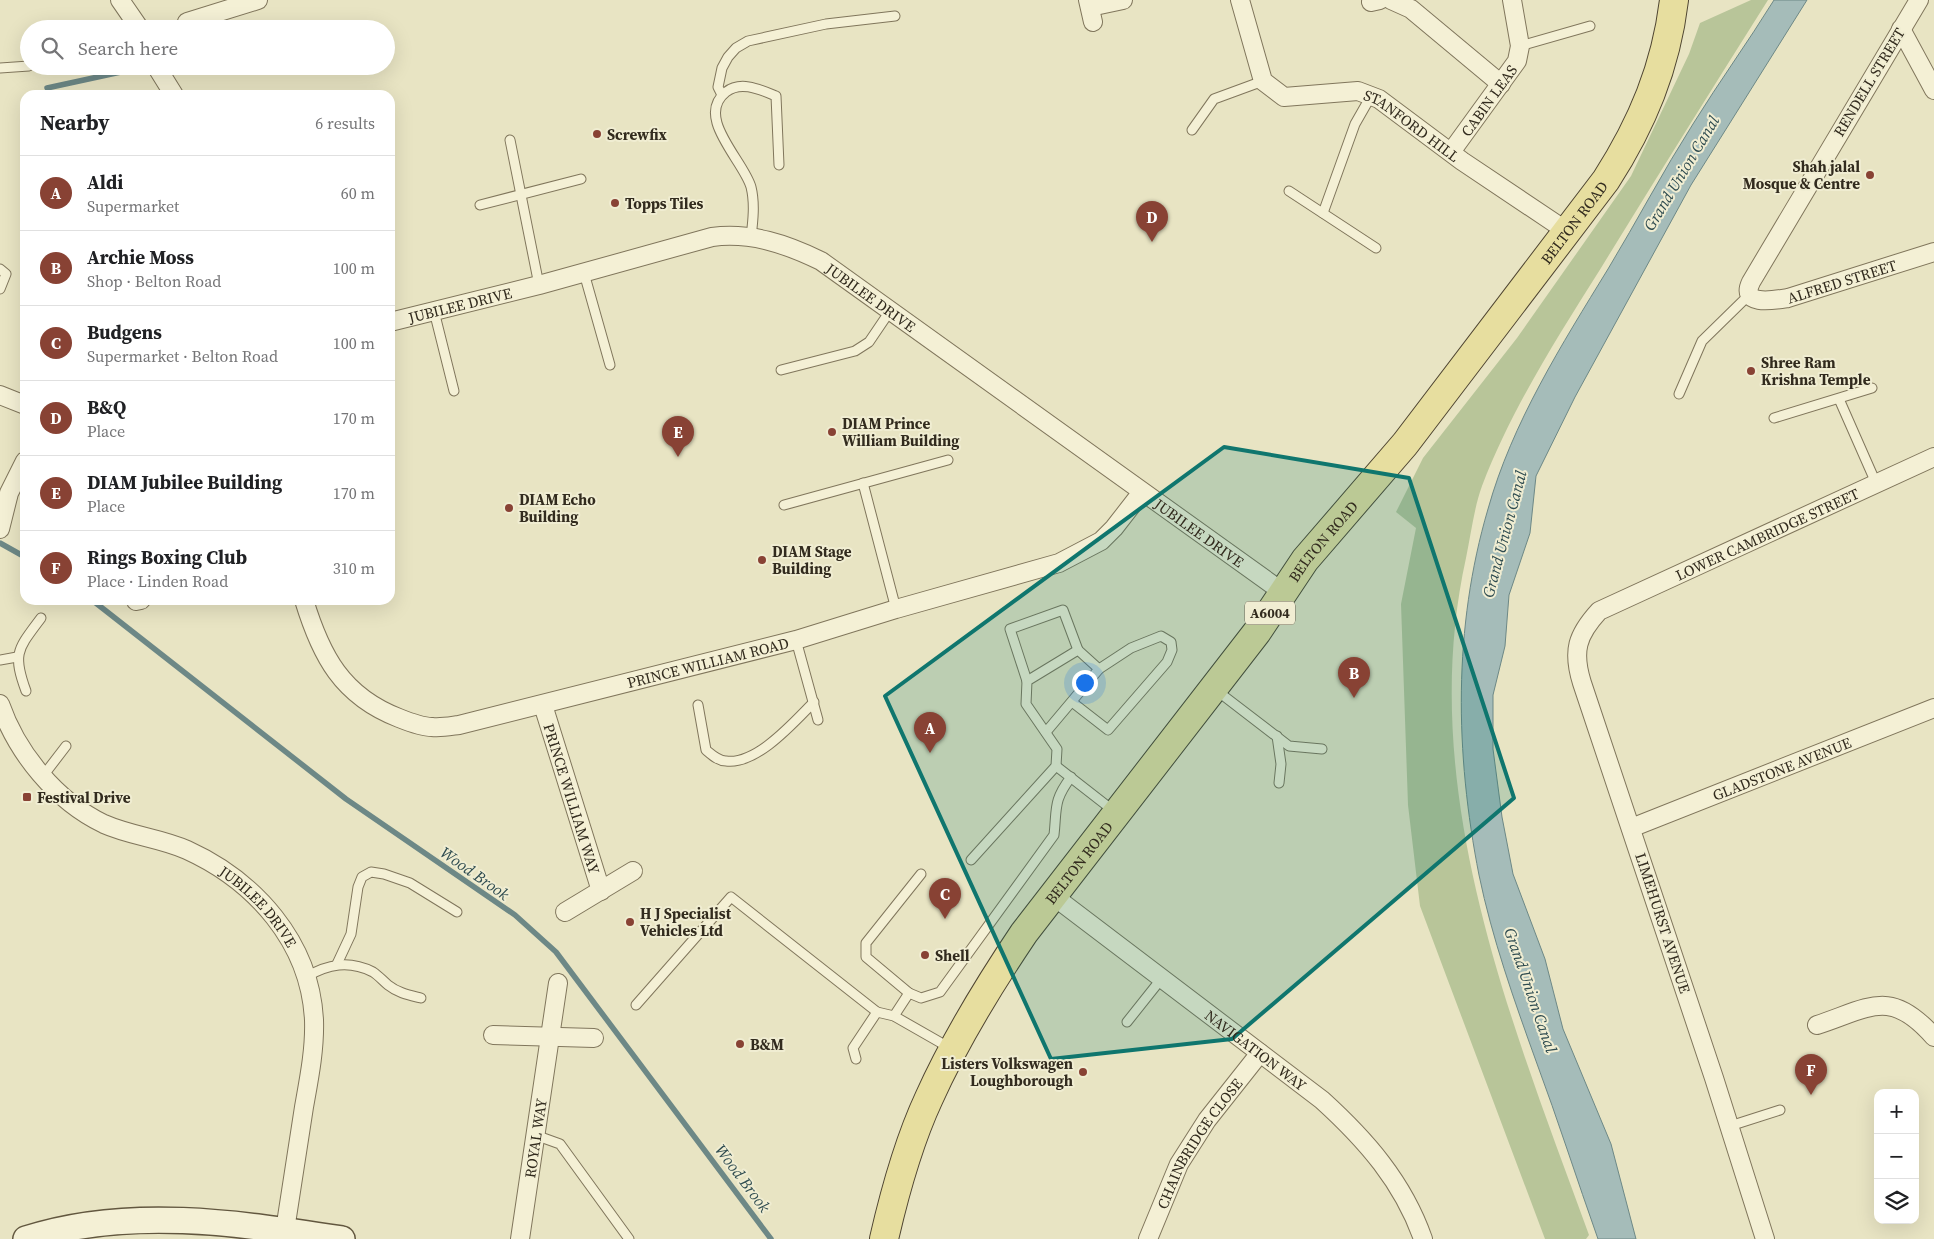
<!DOCTYPE html>
<meta charset="utf-8">
<style>
body{margin:0;font-family:"Source Serif 4",serif;background:#f6f6f6;color:#202124}
.controls{position:absolute;right:15px;bottom:15px;display:grid;overflow:hidden;border-radius:10px;box-shadow:0 5px 20px #0002}
.controls button{width:45px;height:45px;display:grid;place-items:center;padding:0;border:0;border-bottom:1px solid #e0e0e0;background:#fff;color:#202124;font:25px sans-serif}
.you{position:absolute;left:1084px;top:682px;width:18px;height:18px;margin:-12px;border:4px solid #fff;border-radius:50%;background:#1a73e8;box-shadow:0 0 0 8px #1a73e833}
.badge{display:grid;place-items:center;width:32px;height:32px;border-radius:50%;background:#884234;color:#fff;font-size:16px;font-weight:700}
.pin{position:absolute;translate:-50% -41px;filter:drop-shadow(0 1px 2px #0008)}
.pin::after{content:'';position:absolute;top:26px;width:18px;height:15px;background:inherit;clip-path:polygon(0 0,100% 0,50% 100%)}
.list{margin:0;padding:0;list-style:none}
h2{display:flex;justify-content:space-between;align-items:center;height:65px;margin:0;padding:0 20px;font-size:21px}
h2 small{font-size:16px;font-weight:400;color:#757577}
.list li{display:grid;grid-template-columns:32px 1fr auto;gap:15px;align-items:center;box-sizing:border-box;height:75px;padding:0 20px;border-top:1px solid #e0e0e0}
.list b{display:block;font-size:19px;white-space:nowrap}
.list p{margin:0;font-size:16px;white-space:nowrap;color:#757577}
.list em{font-size:16px;font-style:normal;color:#757577}
.icon{flex:none;width:28px;height:28px;fill:none;stroke:currentColor;stroke-width:2;stroke-linecap:round;stroke-linejoin:round}
.map{position:relative;flex:none;width:1934px;height:1239px;overflow:hidden}
.search{position:absolute;background:#fff;box-shadow:0 5px 20px #0002;left:20px;top:20px;width:375px;height:55px;display:flex;align-items:center;gap:12px;box-sizing:border-box;padding:0 18px;border-radius:28px;color:#757577;font-size:19px}
.panel{position:absolute;background:#fff;box-shadow:0 5px 20px #0002;left:20px;top:90px;width:375px;height:515px;border-radius:15px}
.map>svg:first-child{display:block}
.green{fill:#b8c599}
.water{fill:#a5bcb9;stroke:#6d8886}
.lines{fill:none;stroke-linecap:round;stroke-linejoin:round}
.stream{stroke:#6d8886;stroke-width:5.5}
.lane-casing{stroke:#80765c;stroke-width:11}
.street-casing{stroke:#80765c;stroke-width:20}
.secondary-casing{stroke:#62573f;stroke-width:28}
.primary-casing{stroke:#4e4430;stroke-width:30}
.lane{stroke:#f4f0d5;stroke-width:9}
.street{stroke:#f4f0d5;stroke-width:18}
.secondary{stroke:#f4f0d5;stroke-width:25}
.primary{stroke:#e7de9f;stroke-width:28}
.marked{fill:#0f766e;fill-opacity:0.2;stroke:#0f766e;stroke-width:4;stroke-linejoin:round}
.poi-dot{fill:#884234;stroke:#f0edd2;stroke-width:2}
.labels{text-anchor:middle;dominant-baseline:central;stroke-width:4;stroke-linejoin:round;paint-order:stroke}
.shield{fill:#f0edd2;stroke:#6b6554;stroke-width:1}
.shield-label{font-size:14px;font-weight:bold;fill:#322b1e}
.street-label{font-size:15px;fill:#322b1e;stroke:#f0edd2}
.poi-label{font-size:15px;font-weight:bold;fill:#322b1e;stroke:#f0edd2;text-anchor:start}
.water-label{font-size:16px;font-style:italic;fill:#2f4c50;stroke:#f0edd2}
</style>
<div class="map">
<svg width="1934" height="1239" viewBox="0 0 1934 1239">
<rect width="100%" height="100%" fill="#e8e4c3"/>
<!-- green -->
<path class="green" d="M 1751,0 L 1768,0 C 1712,89 1656,178 1601,268 C 1557,338 1512,408 1482,486 C 1474,508 1471,534 1466,558 C 1415,789 1511,1021 1589,1235 L 1586,1239 L 1545,1239 L 1420,906 L 1408,805 L 1401,604 L 1416,528 L 1396,512 L 1423,458 L 1517,338 L 1631,176 L 1689,54 L 1700,23 Z"/>
<!-- water -->
<path class="water" d="M 1774,0 L 1807,0 L 1691,185 L 1575,397 L 1536,476 L 1530,533 L 1509,595 L 1505,646 L 1493,695 L 1493,749 L 1502,817 L 1513,874 L 1545,959 L 1563,1029 L 1611,1144 L 1636,1239 L 1598,1239 C 1577,1180 1558,1120 1536,1061 C 1514,1000 1492,938 1479,875 C 1455,753 1453,628 1488,509 C 1512,423 1562,344 1608,269 C 1637,221 1663,171 1693,124 C 1719,82 1748,42 1774,0 Z"/>
<g class="lines">
<!-- stream -->
<g class="stream">
<path d="M 47,88 L 130,70"/>
<path d="M 0,543 L 25,557"/>
<path d="M 92,600 L 346,799 L 515,915 L 556,952 L 771,1239"/>
</g>
<!-- lane casing -->
<g class="lane-casing">
<g id="lane">
<path d="M 1520,46 L 1590,26"/>
<path d="M 0,68 L 29,66"/>
<path d="M 722,95 L 718,87 L 722,68 L 728,57 L 736,48 L 748,41 L 826,24 L 895,16"/>
<path d="M 1192,130 L 1214,99 L 1263,81"/>
<path d="M 510,140 L 539,285"/>
<path d="M 1289,191 L 1376,248"/>
<path d="M 480,205 L 581,179"/>
<path d="M 1323,213 L 1355,124 L 1371,96"/>
<path d="M 751,237 C 753,221 755,203 751,187 C 744,161 694,117 726,92 C 741,80 761,90 776,96 L 779,165"/>
<path d="M 0,269 L 6,274 L 0,289"/>
<path d="M 584,273 L 610,365"/>
<path d="M 434,311 L 454,391"/>
<path d="M 781,370 L 855,351 L 869,342 L 890,311"/>
<path d="M 1679,394 L 1702,341 L 1749,295"/>
<path d="M 1839,399 L 1876,483"/>
<path d="M 1774,418 L 1872,388"/>
<path d="M 863,483 L 896,609"/>
<path d="M 784,505 L 948,460"/>
<path d="M 796,640 L 818,720"/>
<path d="M 0,660 L 17,657"/>
<path d="M 1027,681 L 1010,629 L 1063,610 L 1078,650"/>
<path d="M 1216,690 L 1289,746 L 1322,749"/>
<path d="M 26,691 C 12,653 18,649 41,618"/>
<path d="M 698,705 L 706,750 C 712,755 718,761 726,761 C 757,765 794,722 814,702"/>
<path d="M 1046,732 L 1099,669"/>
<path d="M 1277,736 L 1281,764 L 1279,783"/>
<path d="M 1056,766 L 1115,812"/>
<path d="M 43,776 L 66,746"/>
<path d="M 971,860 L 1056,766 L 1057,749 L 1026,704 L 1027,681 L 1078,650 L 1099,669 L 1131,648 L 1161,636 L 1171,642 L 1172,650 L 1167,662 L 1108,730 L 1072,702"/>
<path d="M 337,964 L 351,934 L 358,887 L 362,877 L 371,872 L 384,874 L 410,883 L 457,912"/>
<path d="M 306,977 C 328,964 349,960 373,972 C 379,976 383,981 388,985 C 398,993 409,995 421,998"/>
<path d="M 909,993 L 866,957 L 866,943 L 921,874"/>
<path d="M 636,1005 L 731,897 L 877,1012"/>
<path d="M 894,1016 L 909,993 L 921,998 L 940,992 L 1054,835 C 1057,808 1053,801 1071,777"/>
<path d="M 1127,1022 L 1162,978"/>
<path d="M 856,1059 L 853,1048 L 877,1012 L 894,1016 L 950,1048"/>
<path d="M 1730,1126 L 1780,1110"/>
<path d="M 535,1135 L 560,1144 L 629,1239"/>
</g>
</g>
<!-- street casing -->
<g class="street-casing">
<g id="street">
<path d="M 120,0 L 140,29"/>
<path d="M 1088,0 L 1093,22"/>
<path id="s1" d="M 1240,0 L 1263,81 L 1284,97 L 1358,91 L 1379,99 L 1462,161 L 1568,232"/>
<path d="M 1391,0 L 1411,9 L 1501,84"/>
<path id="s2" d="M 1919,0 L 1751,282 C 1739,307 1775,300 1788,298 L 1934,252"/>
<path d="M 1371,2 L 1380,0"/>
<path d="M 1090,7 L 1123,0"/>
<path d="M 187,22 L 258,0"/>
<path d="M 1901,29 L 1934,90"/>
<path d="M 156,66 L 174,95"/>
<path id="s3" d="M 1451,152 L 1517,61 L 1520,46 L 1512,0"/>
<path id="s4" d="M 390,322 L 539,285 L 712,237 C 751,232 786,244 821,261 L 1284,593"/>
<path d="M 0,395 L 25,405"/>
<path d="M 0,529 L 9,493 L 25,461"/>
<path id="s5" d="M 304,600 C 321,656 342,696 399,718 C 409,722 422,727 432,727 C 441,728 451,726 459,725 L 796,640 L 896,609 L 1059,563 L 1101,541 L 1114,528 L 1142,492"/>
<path d="M 136,601 L 141,600"/>
<path id="s6" d="M 0,704 C 17,753 56,801 104,824 C 131,836 160,838 187,850 C 255,881 310,942 314,1020 C 315,1049 309,1079 304,1107 C 298,1148 291,1189 285,1230"/>
<path id="s7" d="M 543,705 L 601,891"/>
<path id="s8" d="M 1631,828 L 1934,708"/>
<path id="s9" d="M 1052,895 L 1322,1100 C 1366,1140 1403,1182 1423,1239"/>
<path d="M 565,912 L 633,871"/>
<path d="M 1817,1025 C 1871,1007 1891,988 1934,1037"/>
<path d="M 493,1035 L 594,1038"/>
<path id="s10" d="M 520,1239 L 558,983"/>
<path id="s11" d="M 1148,1239 L 1179,1164 L 1207,1120 L 1260,1053"/>
<path id="s12" d="M 1765,1239 L 1714,1078 L 1582,683 C 1572,651 1577,635 1599,611 L 1934,457"/>
</g>
</g>
<!-- secondary casing -->
<g class="secondary-casing">
<path id="secondary" d="M 26,1239 C 128,1206 238,1223 342,1239"/>
</g>
<!-- primary casing -->
<g class="primary-casing">
<g id="primary">
<path id="s13" d="M 884,1239 C 895,1191 908,1143 929,1098 C 955,1040 989,985 1024,933 L 1257,632 L 1305,560 L 1405,444 L 1606,180 C 1642,124 1666,67 1674,0"/>
</g>
</g>
<!-- lane -->
<use href="#lane" class="lane"/>
<!-- street -->
<use href="#street" class="street"/>
<!-- secondary -->
<use href="#secondary" class="secondary"/>
<!-- primary -->
<use href="#primary" class="primary"/>
</g>
<!-- marked area -->
<path class="marked" d="M 1224,447 L 1409,478 L 1514,798 L 1232,1039 L 1051,1059 L 885,696 Z"/>
<!-- markers -->
<g class="poi-dot">
<circle cx="597" cy="134" r="5"/>
<circle cx="1870" cy="175" r="5"/>
<circle cx="615" cy="203" r="5"/>
<circle cx="1751" cy="371" r="5"/>
<circle cx="832" cy="432" r="5"/>
<circle cx="509" cy="508" r="5"/>
<circle cx="762" cy="560" r="5"/>
<rect x="22" y="792" width="10" height="10" rx="2.5"/>
<circle cx="630" cy="922" r="5"/>
<circle cx="925" cy="955" r="5"/>
<circle cx="740" cy="1044" r="5"/>
<circle cx="1083" cy="1072" r="5"/>
</g>
<g class="labels">
<!-- shield labels -->
<rect class="shield" x="1245" y="601.5" width="50" height="23" rx="4"/>
<g class="shield-label">
<text x="1270" y="613">A6004</text>
</g>
<!-- street labels -->
<g class="street-label">
<text transform="translate(1869 82) rotate(-59)">RENDELL STREET</text>
<text stroke="none"><textPath href="#s3" startOffset="64">CABIN LEAS</textPath></text>
<text stroke="none"><textPath href="#s1" startOffset="249">STANFORD HILL</textPath></text>
<text stroke="none"><textPath href="#s13" startOffset="1238">BELTON ROAD</textPath></text>
<text stroke="none"><textPath href="#s2" startOffset="438">ALFRED STREET</textPath></text>
<text stroke="none"><textPath href="#s4" startOffset="508">JUBILEE DRIVE</textPath></text>
<text stroke="none"><textPath href="#s4" startOffset="72">JUBILEE DRIVE</textPath></text>
<text stroke="none"><textPath href="#s4" startOffset="912">JUBILEE DRIVE</textPath></text>
<text stroke="none"><textPath href="#s12" startOffset="849">LOWER CAMBRIDGE STREET</textPath></text>
<text stroke="none"><textPath href="#s13" startOffset="832">BELTON ROAD</textPath></text>
<text stroke="none"><textPath href="#s5" startOffset="476">PRINCE WILLIAM ROAD</textPath></text>
<text stroke="none"><textPath href="#s8" startOffset="162">GLADSTONE AVENUE</textPath></text>
<text stroke="none"><textPath href="#s7" startOffset="98">PRINCE WILLIAM WAY</textPath></text>
<text stroke="none"><textPath href="#s13" startOffset="428">BELTON ROAD</textPath></text>
<text stroke="none"><textPath href="#s6" startOffset="342">JUBILEE DRIVE</textPath></text>
<text transform="translate(1663 923) rotate(72)">LIMEHURST AVENUE</text>
<text stroke="none"><textPath href="#s9" startOffset="256">NAVIGATION WAY</textPath></text>
<text stroke="none"><textPath href="#s10" startOffset="102">ROYAL WAY</textPath></text>
<text stroke="none"><textPath href="#s11" startOffset="109">CHAINBRIDGE CLOSE</textPath></text>
</g>
<!-- poi labels -->
<g class="poi-label">
<text x="607" y="134">Screwfix</text>
<text x="1860" y="166" text-anchor="end">Shah jalal<tspan x="1860" dy="17">Mosque &amp; Centre</tspan></text>
<text x="625" y="203">Topps Tiles</text>
<text x="1761" y="362">Shree Ram<tspan x="1761" dy="17">Krishna Temple</tspan></text>
<text x="842" y="423">DIAM Prince<tspan x="842" dy="17">William Building</tspan></text>
<text x="519" y="499">DIAM Echo<tspan x="519" dy="17">Building</tspan></text>
<text x="772" y="551">DIAM Stage<tspan x="772" dy="17">Building</tspan></text>
<text x="37" y="797">Festival Drive</text>
<text x="640" y="913">H J Specialist<tspan x="640" dy="17">Vehicles Ltd</tspan></text>
<text x="935" y="955">Shell</text>
<text x="750" y="1044">B&amp;M</text>
<text x="1073" y="1063" text-anchor="end">Listers Volkswagen<tspan x="1073" dy="17">Loughborough</tspan></text>
</g>
<!-- water labels -->
<g class="water-label">
<text transform="translate(1681 173) rotate(-59)">Grand Union Canal</text>
<text transform="translate(1504 534) rotate(-75)">Grand Union Canal</text>
<text transform="translate(475 873) rotate(35)">Wood Brook</text>
<text transform="translate(1531 990) rotate(71)">Grand Union Canal</text>
<text transform="translate(743 1178) rotate(53)">Wood Brook</text>
</g>
</g>
</svg>
<div class="controls">
<button>+</button>
<button>−</button>
<button><svg class="icon" aria-label="layers" viewBox="0 0 24 24"><path d="M12 4l9 5-9 5-9-5zM3 14l9 5 9-5"/></svg></button>
</div>
<div class="you"></div>
<div class="pin badge" style="left:930px;top:753px">A</div>
<div class="pin badge" style="left:1354px;top:698px">B</div>
<div class="pin badge" style="left:945px;top:919px">C</div>
<div class="pin badge" style="left:1152px;top:242px">D</div>
<div class="pin badge" style="left:678px;top:457px">E</div>
<div class="pin badge" style="left:1811px;top:1095px">F</div>
<div class="search"><svg class="icon" aria-label="search" viewBox="0 0 24 24"><circle cx="10" cy="10" r="6"/><path d="M15 15l6 6"/></svg>Search here</div>
<section class="panel">
<h2>Nearby<small>6 results</small></h2>
<ul class="list">
<li><span class="badge">A</span><div><b>Aldi</b><p>Supermarket</p></div><em>60 m</em></li>
<li><span class="badge">B</span><div><b>Archie Moss</b><p>Shop · Belton Road</p></div><em>100 m</em></li>
<li><span class="badge">C</span><div><b>Budgens</b><p>Supermarket · Belton Road</p></div><em>100 m</em></li>
<li><span class="badge">D</span><div><b>B&amp;Q</b><p>Place</p></div><em>170 m</em></li>
<li><span class="badge">E</span><div><b>DIAM Jubilee Building</b><p>Place</p></div><em>170 m</em></li>
<li><span class="badge">F</span><div><b>Rings Boxing Club</b><p>Place · Linden Road</p></div><em>310 m</em></li>
</ul>
</section>
</div>
